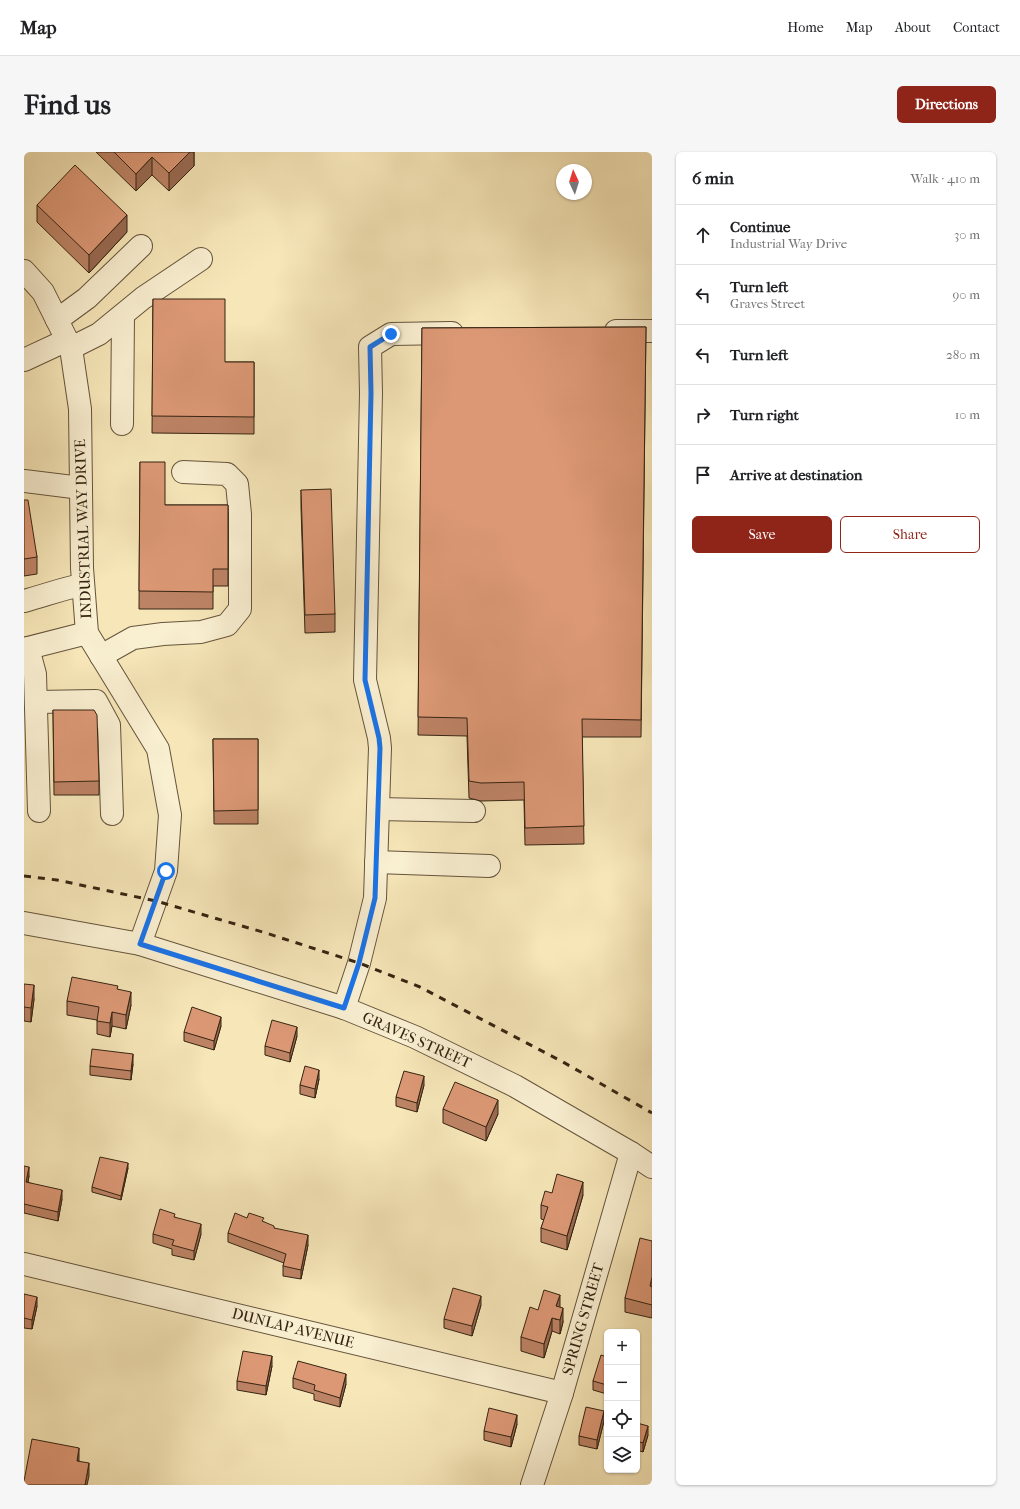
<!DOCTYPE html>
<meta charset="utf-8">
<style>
body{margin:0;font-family:"IM FELL French Canon",serif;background:#f6f6f6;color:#202124}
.controls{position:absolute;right:12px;bottom:12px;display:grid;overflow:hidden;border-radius:6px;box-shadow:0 1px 3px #0004}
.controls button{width:36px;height:36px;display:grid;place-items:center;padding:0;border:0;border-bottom:1px solid #e0e0e0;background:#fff;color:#202124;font:20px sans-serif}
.compass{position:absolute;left:532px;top:12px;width:36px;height:36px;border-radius:50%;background:#fff;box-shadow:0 1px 3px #0004;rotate:356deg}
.stop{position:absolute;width:12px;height:12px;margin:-9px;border:3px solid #1a73e8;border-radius:50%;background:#fff}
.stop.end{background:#1a73e8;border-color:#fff;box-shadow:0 1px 4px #0008}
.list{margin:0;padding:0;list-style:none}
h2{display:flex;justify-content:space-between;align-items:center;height:52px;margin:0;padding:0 16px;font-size:17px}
h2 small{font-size:13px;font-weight:400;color:#757577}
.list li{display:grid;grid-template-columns:26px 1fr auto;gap:12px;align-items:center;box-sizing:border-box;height:60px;padding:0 16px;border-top:1px solid #e0e0e0}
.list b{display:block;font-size:15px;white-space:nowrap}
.list p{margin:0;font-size:13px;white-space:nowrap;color:#757577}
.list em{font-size:13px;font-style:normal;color:#757577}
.actions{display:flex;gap:8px;padding:12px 16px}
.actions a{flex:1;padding:9px 0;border:1px solid #8f2418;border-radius:6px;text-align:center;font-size:14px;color:#8f2418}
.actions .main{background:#8f2418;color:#fff}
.icon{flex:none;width:22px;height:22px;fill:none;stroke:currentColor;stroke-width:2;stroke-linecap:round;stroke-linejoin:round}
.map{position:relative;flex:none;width:628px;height:1333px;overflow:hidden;border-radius:6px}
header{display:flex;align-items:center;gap:24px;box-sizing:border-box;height:56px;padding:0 20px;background:#fff;border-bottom:1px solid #e0e0e0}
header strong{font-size:19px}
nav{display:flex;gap:22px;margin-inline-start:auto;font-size:14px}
.intro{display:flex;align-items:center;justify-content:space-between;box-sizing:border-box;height:96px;padding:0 24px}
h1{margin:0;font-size:28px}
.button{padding:10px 18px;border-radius:6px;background:#8f2418;color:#fff;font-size:14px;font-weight:700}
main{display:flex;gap:24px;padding:0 24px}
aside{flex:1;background:#fff;border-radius:6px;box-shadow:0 1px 3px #0004}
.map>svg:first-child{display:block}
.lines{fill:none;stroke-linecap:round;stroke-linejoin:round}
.minor-casing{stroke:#65543c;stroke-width:24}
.minor{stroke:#f9efd1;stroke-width:22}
.rail{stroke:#352412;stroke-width:3;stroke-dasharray:7 7;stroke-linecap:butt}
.wall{fill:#bd8365;stroke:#352412}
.shaded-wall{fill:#9a6a52;stroke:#352412}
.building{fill:#dc9875;stroke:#352412}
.route{stroke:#1a73e8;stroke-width:5}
.labels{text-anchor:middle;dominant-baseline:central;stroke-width:3;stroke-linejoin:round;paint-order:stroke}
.street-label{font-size:15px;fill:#352412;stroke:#f9efd1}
</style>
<header>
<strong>Map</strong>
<nav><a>Home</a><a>Map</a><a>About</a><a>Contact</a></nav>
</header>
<div class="intro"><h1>Find us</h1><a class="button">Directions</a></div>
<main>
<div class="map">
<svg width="628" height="1333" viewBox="0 0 628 1333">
<rect width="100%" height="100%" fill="#f6e6b8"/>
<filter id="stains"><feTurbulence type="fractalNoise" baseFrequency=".005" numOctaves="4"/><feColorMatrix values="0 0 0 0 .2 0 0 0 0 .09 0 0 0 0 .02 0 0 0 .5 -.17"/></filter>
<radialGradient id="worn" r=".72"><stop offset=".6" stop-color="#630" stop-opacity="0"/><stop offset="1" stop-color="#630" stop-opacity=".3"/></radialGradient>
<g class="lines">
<!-- minor casing -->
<g class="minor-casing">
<g id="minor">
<path d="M 0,119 L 19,140 L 47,196 L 56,257 L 58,416 L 63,481 L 134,597 L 146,663 L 142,719 L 116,792"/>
<path d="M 33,168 L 63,146 L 117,94"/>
<path d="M 592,179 L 628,179"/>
<path d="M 47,196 L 75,182 L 119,146 L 177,107"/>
<path d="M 0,208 L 43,188"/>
<path d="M 98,272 L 99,163"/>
<path d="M 0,329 L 57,336"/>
<path d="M 0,449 C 20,444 39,436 59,433"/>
<path d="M 4,496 L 11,522 L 15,659"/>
<path d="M 0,497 L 63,481"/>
<path d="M 77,504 L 109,486 L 139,482 L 177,480 L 203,473 L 216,457 L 216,362 L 213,332 L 203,322 L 159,320"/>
<path d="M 12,550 L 72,549 L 85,573 L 88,662"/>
<path d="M 354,657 L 450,659"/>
<path d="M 352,710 L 465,714"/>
<path d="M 0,771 L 116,792 L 320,856 L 391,885 L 491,934 L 607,1001 L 628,1015"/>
<path d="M 320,856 L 335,811 L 351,746 L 356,596 L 355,586 L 341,528 L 347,241 L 346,195 L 367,182 L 428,181"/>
<path d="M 0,1112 L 538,1241"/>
<path d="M 508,1333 L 538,1241 L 607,1001"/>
</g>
</g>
<!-- minor -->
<use href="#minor" class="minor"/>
<!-- rail -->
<path class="rail" d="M 0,724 L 33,728 L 132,749 L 242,781 L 335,811 L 396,835 L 539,910 L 628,961"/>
</g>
<!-- wall -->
<g class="wall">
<path d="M 72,0 L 170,0 L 170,14 L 145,39 L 128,23 L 112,39 Z"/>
<path d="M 13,53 L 103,80 L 65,121 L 13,70 Z"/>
<path d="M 129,147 L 201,210 L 230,210 L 230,282 L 128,281 Z"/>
<path d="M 622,175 L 617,585 L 558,585 L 560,692 L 501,693 L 500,648 L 457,649 L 445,646 L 443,584 L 394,583 L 398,176 Z"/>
<path d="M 116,310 L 141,353 L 204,353 L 204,434 L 189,434 L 189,457 L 115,457 Z"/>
<path d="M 277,338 L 311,462 L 311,480 L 281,481 L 277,356 Z"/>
<path d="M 0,348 L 13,405 L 13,422 L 0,424 Z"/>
<path d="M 29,558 L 75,629 L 75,643 L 30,643 Z"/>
<path d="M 189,587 L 234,587 L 234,672 L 190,672 Z"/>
<path d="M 0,832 L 10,847 L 7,870 L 0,869 Z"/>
<path d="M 94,837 L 107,853 L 102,877 L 88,874 L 86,885 L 73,882 L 73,868 L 43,863 L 43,849 Z"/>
<path d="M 197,874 L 190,898 L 160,889 L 160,880 Z"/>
<path d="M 273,884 L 266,910 L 241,903 L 241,894 Z"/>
<path d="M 109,912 L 107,928 L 66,923 L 66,914 Z"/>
<path d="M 295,927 L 291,946 L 276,942 L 276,933 Z"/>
<path d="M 400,933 L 393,960 L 372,954 L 372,945 Z"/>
<path d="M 419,957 L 474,962 L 462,989 L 419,971 Z"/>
<path d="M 0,1014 L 5,1024 L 4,1030 L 38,1047 L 34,1069 L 0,1061 Z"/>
<path d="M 104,1016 L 97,1048 L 68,1040 L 68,1035 Z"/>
<path d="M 528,1041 L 559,1043 L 543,1098 L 517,1090 L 517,1076 L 520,1068 L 517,1067 L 517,1053 Z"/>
<path d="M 151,1065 L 177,1082 L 170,1108 L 148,1103 L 148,1097 L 129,1091 L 129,1082 Z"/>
<path d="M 223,1066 L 240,1070 L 250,1076 L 284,1093 L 277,1127 L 259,1124 L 259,1114 L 260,1111 L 204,1090 L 204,1081 Z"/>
<path d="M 628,1089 L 628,1166 L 601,1160 L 601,1146 Z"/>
<path d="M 0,1142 L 13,1154 L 8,1177 L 0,1176 Z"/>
<path d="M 457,1153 L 448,1184 L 420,1176 L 420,1167 Z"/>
<path d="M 536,1155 L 539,1170 L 536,1182 L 528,1179 L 520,1206 L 497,1199 L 497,1185 L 514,1158 Z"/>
<path d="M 583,1205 L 583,1242 L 569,1238 L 569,1229 Z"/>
<path d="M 248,1214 L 242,1243 L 213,1238 L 213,1229 Z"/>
<path d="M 269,1226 L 322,1232 L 316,1255 L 290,1248 L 290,1242 L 269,1236 Z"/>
<path d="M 580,1269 L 573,1297 L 555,1293 L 555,1284 Z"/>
<path d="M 613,1271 L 624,1283 L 619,1300 L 613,1298 Z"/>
<path d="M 493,1272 L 487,1295 L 460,1288 L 460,1279 Z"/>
</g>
<!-- shaded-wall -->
<g class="shaded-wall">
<path d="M 166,0 L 170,0 L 170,14 L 145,39 L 145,21 Z"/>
<path d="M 128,5 L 128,23 L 112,39 L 112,22 Z"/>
<path d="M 103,63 L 103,80 L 65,121 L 65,103 Z"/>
<path d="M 10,833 L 10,847 L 7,870 L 7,856 Z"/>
<path d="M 107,840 L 107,853 L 102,877 L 102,863 Z"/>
<path d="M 88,860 L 88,874 L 86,885 L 86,871 Z"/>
<path d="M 197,865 L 197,874 L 190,898 L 190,889 Z"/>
<path d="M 273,875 L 273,884 L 266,910 L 266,901 Z"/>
<path d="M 109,902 L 109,912 L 107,928 L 107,919 Z"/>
<path d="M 295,918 L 295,927 L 291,946 L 291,937 Z"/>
<path d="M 400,924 L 400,933 L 393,960 L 393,951 Z"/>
<path d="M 474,948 L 474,962 L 462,989 L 462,975 Z"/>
<path d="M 104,1011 L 104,1016 L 97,1048 L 97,1044 Z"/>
<path d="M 5,1015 L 5,1024 L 2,1039 L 2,1030 Z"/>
<path d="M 559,1030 L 559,1043 L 543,1098 L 543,1084 Z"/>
<path d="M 38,1038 L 38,1047 L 34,1069 L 34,1060 Z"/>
<path d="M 177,1072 L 177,1082 L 170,1108 L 170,1099 Z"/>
<path d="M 284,1083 L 284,1093 L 277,1127 L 277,1118 Z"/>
<path d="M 628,1125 L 628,1138 L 626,1134 Z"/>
<path d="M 536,1143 L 536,1157 L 532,1168 L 532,1154 Z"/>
<path d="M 457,1144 L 457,1153 L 448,1184 L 448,1174 Z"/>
<path d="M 13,1145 L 13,1154 L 8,1177 L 8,1168 Z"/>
<path d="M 539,1156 L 539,1170 L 536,1182 L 536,1168 Z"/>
<path d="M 528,1166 L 528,1179 L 520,1206 L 520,1192 Z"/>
<path d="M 248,1204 L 248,1214 L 242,1243 L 242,1234 Z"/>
<path d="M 322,1222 L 322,1232 L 316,1255 L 316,1246 Z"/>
<path d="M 580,1259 L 580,1269 L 573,1297 L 573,1288 Z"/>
<path d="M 493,1263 L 493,1272 L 487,1295 L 487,1285 Z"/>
<path d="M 624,1274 L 624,1283 L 619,1300 L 619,1291 Z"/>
<path d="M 55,1296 L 55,1309 L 53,1309 Z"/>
<path d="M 65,1311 L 65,1324 L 63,1333 L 61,1333 Z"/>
</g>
<!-- building -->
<g class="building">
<path d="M 90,0 L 166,0 L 145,21 L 128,5 L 112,22 Z"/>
<path d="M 51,13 L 103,63 L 65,103 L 13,53 Z"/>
<path d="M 129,147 L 201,147 L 201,210 L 230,210 L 230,265 L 128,264 Z"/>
<path d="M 622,175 L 617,568 L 558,567 L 560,674 L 501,676 L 500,630 L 457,631 L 445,629 L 443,566 L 394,565 L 398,176 Z"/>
<path d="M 116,310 L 141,310 L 141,353 L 204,353 L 204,417 L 189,417 L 189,440 L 115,439 Z"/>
<path d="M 307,337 L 311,462 L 281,463 L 277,338 Z"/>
<path d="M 0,348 L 4,348 L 13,405 L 0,407 Z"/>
<path d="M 29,558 L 70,558 L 73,563 L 75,629 L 30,630 Z"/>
<path d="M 189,587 L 234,587 L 234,658 L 190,659 Z"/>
<path d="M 48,825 L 94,834 L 93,837 L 107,840 L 102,863 L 88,860 L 86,871 L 73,869 L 75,855 L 43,849 Z"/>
<path d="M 0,832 L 10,833 L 7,856 L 0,855 Z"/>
<path d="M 168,855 L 197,865 L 190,889 L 160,880 Z"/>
<path d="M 248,868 L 273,875 L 266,901 L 241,894 Z"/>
<path d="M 68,897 L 109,902 L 107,919 L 66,914 Z"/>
<path d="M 281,914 L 295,918 L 291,937 L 276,933 Z"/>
<path d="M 380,919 L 400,924 L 393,951 L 372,945 Z"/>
<path d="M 431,930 L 474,948 L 462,975 L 419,957 Z"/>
<path d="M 76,1005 L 104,1011 L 97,1044 L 68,1035 Z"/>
<path d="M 0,1014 L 5,1015 L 2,1030 L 38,1038 L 34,1060 L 0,1052 Z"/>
<path d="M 533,1022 L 559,1030 L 543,1084 L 517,1076 L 524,1055 L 517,1053 L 521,1039 L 528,1041 Z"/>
<path d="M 136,1057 L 151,1062 L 150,1065 L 177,1072 L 170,1099 L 148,1093 L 150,1088 L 129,1082 Z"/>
<path d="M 211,1061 L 223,1066 L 225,1061 L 240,1066 L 238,1069 L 250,1074 L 250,1076 L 284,1083 L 277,1118 L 259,1114 L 262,1102 L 204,1081 Z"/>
<path d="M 616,1086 L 628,1089 L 628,1125 L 626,1134 L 628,1135 L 628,1153 L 601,1146 Z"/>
<path d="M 429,1136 L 457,1144 L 448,1174 L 420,1167 Z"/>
<path d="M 520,1138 L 536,1143 L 532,1154 L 539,1156 L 536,1168 L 528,1166 L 520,1192 L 497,1185 L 506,1155 L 514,1158 Z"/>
<path d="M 0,1142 L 13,1145 L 8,1168 L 0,1166 Z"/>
<path d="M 219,1199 L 248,1204 L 242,1234 L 213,1229 Z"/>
<path d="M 577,1203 L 583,1205 L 583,1233 L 569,1229 Z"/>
<path d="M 274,1209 L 322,1222 L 316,1246 L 290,1238 L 291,1233 L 269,1226 Z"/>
<path d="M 562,1255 L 580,1259 L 573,1288 L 555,1284 Z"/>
<path d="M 465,1256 L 493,1263 L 487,1285 L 460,1279 Z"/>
<path d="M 613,1271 L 624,1274 L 619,1291 L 613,1289 Z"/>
<path d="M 8,1287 L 55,1296 L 53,1309 L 65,1311 L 61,1333 L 5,1333 L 0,1332 L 0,1329 Z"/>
</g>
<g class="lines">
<!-- route -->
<path class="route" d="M 142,719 L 116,792 L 320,856 L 335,811 L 351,746 L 356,596 L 355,586 L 341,528 L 347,241 L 346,195 L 367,182"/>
</g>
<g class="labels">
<!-- street labels -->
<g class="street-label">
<text transform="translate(59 377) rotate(-92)">INDUSTRIAL WAY DRIVE</text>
<text transform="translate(393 888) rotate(24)">GRAVES STREET</text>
<text transform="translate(559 1167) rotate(-74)">SPRING STREET</text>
<text transform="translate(269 1176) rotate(14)">DUNLAP AVENUE</text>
</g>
</g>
<rect width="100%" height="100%" filter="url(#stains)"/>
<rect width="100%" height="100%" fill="url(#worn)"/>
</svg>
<div class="controls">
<button>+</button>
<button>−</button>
<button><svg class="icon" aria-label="locate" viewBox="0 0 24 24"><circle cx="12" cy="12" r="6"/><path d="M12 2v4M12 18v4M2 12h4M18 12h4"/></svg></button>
<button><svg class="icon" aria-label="layers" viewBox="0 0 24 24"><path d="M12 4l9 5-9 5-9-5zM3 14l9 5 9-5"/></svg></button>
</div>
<svg class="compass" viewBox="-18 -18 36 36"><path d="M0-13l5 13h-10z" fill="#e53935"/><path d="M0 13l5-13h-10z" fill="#757577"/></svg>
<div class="stop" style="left:142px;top:719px"></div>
<div class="stop end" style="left:367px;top:182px"></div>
</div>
<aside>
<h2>6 min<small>Walk · 410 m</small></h2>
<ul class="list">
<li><svg class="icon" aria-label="ahead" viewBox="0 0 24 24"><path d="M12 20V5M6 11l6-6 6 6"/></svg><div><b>Continue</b><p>Industrial Way Drive</p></div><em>30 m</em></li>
<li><svg class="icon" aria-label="left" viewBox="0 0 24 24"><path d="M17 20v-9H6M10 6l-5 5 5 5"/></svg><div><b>Turn left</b><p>Graves Street</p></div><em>90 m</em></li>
<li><svg class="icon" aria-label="left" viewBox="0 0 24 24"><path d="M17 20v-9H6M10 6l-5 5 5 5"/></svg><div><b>Turn left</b></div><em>280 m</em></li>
<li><svg class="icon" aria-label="right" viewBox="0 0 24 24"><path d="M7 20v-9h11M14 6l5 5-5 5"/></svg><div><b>Turn right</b></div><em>10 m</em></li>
<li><svg class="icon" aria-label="arrive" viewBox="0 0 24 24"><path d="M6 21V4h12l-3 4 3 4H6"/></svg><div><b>Arrive at destination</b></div></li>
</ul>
<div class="actions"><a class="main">Save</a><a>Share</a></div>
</aside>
</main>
